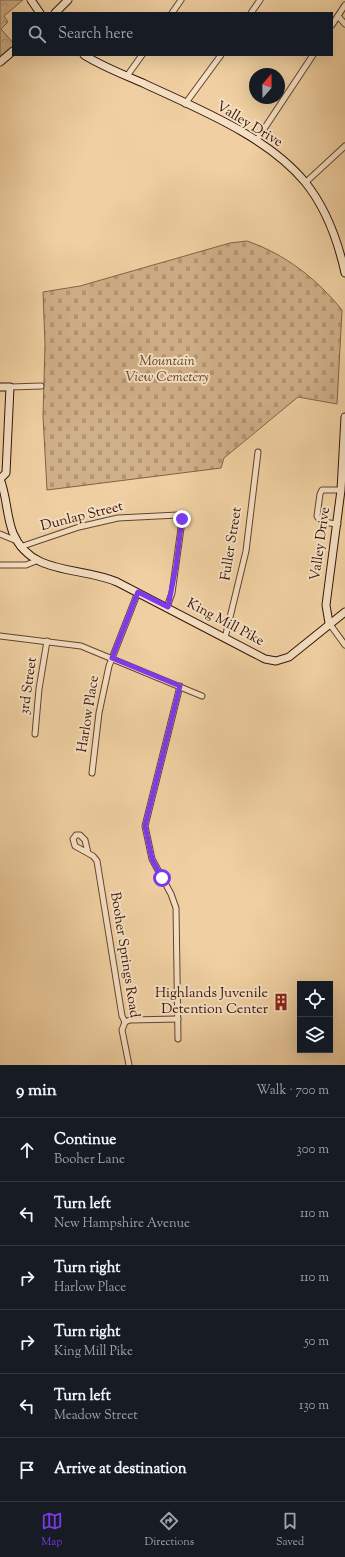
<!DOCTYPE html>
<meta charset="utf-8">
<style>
body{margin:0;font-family:"Sorts Mill Goudy",serif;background:#20242c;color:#f1f3f6}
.controls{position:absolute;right:12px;bottom:12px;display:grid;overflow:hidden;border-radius:0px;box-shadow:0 4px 16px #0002}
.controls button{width:36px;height:36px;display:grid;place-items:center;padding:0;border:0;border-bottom:1px solid #363941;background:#171b24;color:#f1f3f6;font:20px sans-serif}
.compass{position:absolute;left:249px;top:68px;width:36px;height:36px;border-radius:50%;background:#171b24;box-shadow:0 4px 16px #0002;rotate:20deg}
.stop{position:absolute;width:12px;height:12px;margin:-9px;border:3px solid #7c3aed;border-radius:50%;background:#fff}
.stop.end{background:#7c3aed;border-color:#fff;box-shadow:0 1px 4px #0008}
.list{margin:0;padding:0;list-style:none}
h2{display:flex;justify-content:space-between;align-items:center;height:52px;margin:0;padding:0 16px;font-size:17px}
h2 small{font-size:13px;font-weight:400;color:#9ea1a6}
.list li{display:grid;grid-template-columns:26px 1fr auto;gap:12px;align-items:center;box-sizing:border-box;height:64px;padding:0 16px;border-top:1px solid #363941}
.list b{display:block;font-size:15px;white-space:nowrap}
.list p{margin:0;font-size:13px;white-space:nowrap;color:#9ea1a6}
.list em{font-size:13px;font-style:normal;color:#9ea1a6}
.icon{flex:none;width:22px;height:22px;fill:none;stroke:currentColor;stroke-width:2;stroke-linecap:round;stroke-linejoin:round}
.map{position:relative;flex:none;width:345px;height:1065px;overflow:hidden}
.search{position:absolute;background:#171b24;box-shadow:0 4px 16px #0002;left:12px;right:12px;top:12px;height:44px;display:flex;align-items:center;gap:10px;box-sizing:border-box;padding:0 14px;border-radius:0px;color:#9ea1a6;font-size:15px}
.sheet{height:436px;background:#171b24}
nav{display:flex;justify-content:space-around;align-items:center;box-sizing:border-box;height:56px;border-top:1px solid #363941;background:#171b24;font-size:11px;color:#9ea1a6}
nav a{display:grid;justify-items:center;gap:2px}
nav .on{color:#7c3aed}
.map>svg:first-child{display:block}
.cemetery{fill:url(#cemetery-stones);stroke:#826248}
.park{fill:url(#park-crowns);stroke:#826248}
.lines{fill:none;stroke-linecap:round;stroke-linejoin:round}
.street-casing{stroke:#63432f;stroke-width:7}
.secondary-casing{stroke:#341409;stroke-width:9}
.street{stroke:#f5e0c3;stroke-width:5}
.secondary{stroke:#f5e0c3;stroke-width:7}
.route{stroke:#7c3aed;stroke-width:5}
.labels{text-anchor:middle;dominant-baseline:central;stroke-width:4;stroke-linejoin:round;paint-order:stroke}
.street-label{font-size:14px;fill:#341409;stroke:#f5e0c3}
.park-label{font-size:14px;font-style:italic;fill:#63432f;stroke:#f5e0c3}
.poi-label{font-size:14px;fill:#341409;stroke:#f5e0c3;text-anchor:end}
</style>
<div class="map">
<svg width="345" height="1065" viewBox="0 0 345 1065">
<defs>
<pattern id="cemetery-stones" width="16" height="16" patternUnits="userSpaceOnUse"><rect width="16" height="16" fill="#d0b088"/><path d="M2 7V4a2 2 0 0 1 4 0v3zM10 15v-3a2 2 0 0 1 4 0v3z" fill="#b39674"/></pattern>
<pattern id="park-crowns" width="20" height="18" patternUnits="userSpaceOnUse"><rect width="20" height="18" fill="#d0b088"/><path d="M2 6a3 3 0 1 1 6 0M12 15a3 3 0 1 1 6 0" fill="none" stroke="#b39674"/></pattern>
</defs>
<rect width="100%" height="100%" fill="#f0d0a2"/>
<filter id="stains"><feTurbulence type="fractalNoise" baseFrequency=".005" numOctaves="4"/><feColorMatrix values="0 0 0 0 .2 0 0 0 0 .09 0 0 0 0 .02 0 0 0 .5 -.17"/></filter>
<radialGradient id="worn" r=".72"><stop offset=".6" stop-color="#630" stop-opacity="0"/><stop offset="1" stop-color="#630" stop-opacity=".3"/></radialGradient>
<!-- cemetery -->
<path class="cemetery" d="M 247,241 C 285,254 317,279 342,310 L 337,404 L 298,397 L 224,458 L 221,468 L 47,490 L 43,416 L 45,344 L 43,292 L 80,286 L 230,243 Z"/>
<!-- park -->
<path class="park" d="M 0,0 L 23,0 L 4,16 L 8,22 L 1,29 L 13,43 L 13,47 L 0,58 Z"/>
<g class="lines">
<!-- street casing -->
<g class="street-casing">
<g id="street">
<path d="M 172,13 L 181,0"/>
<path d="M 251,13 L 260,0"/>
<path d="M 338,16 L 345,24"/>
<path d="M 332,25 L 345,5"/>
<path d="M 127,76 L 142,55"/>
<path d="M 185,104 L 221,55"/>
<path d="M 256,141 L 313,55"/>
<path d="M 305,183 L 345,146"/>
<path d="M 10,387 L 41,386"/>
<path d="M 338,524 L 321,522 L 317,516 L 320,494 L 322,490 L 341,490"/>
<path d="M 0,534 L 17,541"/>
<path d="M 20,547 L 79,527 L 118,518 L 178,515 L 182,521 L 172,593 L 167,607"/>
<path d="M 0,565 L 26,565 L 36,561"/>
<path d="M 329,623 L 345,645"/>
<path d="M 0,636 L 81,646 L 202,696"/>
<path d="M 225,638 L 246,551 L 258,452"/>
<path d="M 35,734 L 39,689 L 47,641"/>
<path d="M 92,773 L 99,713 L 109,666 L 138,592"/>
<path d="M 88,853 L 85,840 L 80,835 L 76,835 L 73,839 L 75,846 L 93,856 L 97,861 L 122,1016 L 125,1022 L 122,1030 L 129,1065"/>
<path d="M 125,1022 L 130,1020 L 178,1019"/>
<path d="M 178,1039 L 176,908 L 171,894 L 152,859 L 145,826 L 180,686"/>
</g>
</g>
<!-- secondary casing -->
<g class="secondary-casing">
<g id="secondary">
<path d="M 31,0 L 40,13"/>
<path d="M 55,13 L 68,0"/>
<path d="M 84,55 C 103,67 125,75 145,84 C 198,109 267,136 305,182 C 326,208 338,241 345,273"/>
<path d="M 0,62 L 13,51"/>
<path d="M 0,387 L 10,387 L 6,473 L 0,479"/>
<path d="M 0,479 C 7,496 6,515 13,533 C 31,576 80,566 117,582 L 265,659 L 276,661 L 289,657 L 345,612"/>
<path d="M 329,623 L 326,605 L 341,490 L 345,417"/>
</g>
</g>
<!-- street -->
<use href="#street" class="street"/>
<!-- secondary -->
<use href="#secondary" class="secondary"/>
</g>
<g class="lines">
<!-- route -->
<path class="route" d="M 162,878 L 152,859 L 145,826 L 180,686 L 112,658 L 138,592 L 168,607 L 176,566 L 182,519"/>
</g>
<!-- icons -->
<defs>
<g id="building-bare" transform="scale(1.38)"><path d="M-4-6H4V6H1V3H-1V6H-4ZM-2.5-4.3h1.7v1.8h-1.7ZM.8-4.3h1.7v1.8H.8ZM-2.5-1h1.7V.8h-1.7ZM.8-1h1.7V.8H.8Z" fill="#8f2418" stroke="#f5e0c3" stroke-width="2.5" paint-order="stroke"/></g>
</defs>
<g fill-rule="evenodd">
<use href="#building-bare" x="281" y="1002"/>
</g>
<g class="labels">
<!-- street labels -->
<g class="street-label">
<text transform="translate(249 125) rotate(31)">Valley Drive</text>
<text transform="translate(82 517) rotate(-14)">Dunlap Street</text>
<text transform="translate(232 544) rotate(-81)">Fuller Street</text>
<text transform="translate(321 544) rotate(-82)">Valley Drive</text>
<text transform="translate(225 623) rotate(28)">King Mill Pike</text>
<text transform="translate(29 686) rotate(-82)">3rd Street</text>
<text transform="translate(89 714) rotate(-81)">Harlow Place</text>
<text transform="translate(124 955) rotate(81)">Booher Springs Road</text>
</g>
<!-- park labels -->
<g class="park-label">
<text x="167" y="362">Mountain<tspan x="167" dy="16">View Cemetery</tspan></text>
</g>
<!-- poi labels -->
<g class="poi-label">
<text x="268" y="994">Highlands Juvenile<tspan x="268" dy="16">Detention Center</tspan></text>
</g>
</g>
<rect width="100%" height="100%" filter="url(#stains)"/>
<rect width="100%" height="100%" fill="url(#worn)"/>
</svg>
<div class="controls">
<button><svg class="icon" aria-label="locate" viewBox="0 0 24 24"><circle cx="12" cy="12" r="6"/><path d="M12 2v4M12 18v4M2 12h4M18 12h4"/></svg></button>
<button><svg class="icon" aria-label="layers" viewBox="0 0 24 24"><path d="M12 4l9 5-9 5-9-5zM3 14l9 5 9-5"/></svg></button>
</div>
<svg class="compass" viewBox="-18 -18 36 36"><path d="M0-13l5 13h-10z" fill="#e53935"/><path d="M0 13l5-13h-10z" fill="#9ea1a6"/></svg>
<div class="stop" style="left:162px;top:878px"></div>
<div class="stop end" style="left:182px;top:519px"></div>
<div class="search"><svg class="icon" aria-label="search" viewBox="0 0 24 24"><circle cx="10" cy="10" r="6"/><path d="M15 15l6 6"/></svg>Search here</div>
</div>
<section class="sheet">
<h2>9 min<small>Walk · 700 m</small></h2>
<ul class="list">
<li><svg class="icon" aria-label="ahead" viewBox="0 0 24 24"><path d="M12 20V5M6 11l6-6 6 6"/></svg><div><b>Continue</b><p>Booher Lane</p></div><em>300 m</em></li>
<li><svg class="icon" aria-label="left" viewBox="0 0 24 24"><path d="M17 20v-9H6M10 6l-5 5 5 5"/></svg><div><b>Turn left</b><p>New Hampshire Avenue</p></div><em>110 m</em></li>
<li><svg class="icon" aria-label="right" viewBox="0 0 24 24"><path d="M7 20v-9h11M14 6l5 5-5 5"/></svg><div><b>Turn right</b><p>Harlow Place</p></div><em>110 m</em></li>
<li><svg class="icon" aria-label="right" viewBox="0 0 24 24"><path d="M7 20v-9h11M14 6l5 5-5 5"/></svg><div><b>Turn right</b><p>King Mill Pike</p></div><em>50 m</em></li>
<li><svg class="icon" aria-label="left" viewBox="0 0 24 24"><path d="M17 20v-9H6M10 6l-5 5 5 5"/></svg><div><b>Turn left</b><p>Meadow Street</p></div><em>130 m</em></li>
<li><svg class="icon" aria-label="arrive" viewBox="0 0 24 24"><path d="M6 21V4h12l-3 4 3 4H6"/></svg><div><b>Arrive at destination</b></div></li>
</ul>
</section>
<nav>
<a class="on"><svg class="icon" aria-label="map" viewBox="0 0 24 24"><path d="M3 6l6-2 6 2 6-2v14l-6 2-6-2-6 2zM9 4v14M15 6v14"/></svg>Map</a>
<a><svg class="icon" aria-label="directions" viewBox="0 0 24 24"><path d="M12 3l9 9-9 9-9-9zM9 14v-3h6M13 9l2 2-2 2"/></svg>Directions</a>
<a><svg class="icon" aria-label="saved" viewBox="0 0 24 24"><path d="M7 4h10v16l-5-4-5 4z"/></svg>Saved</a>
</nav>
